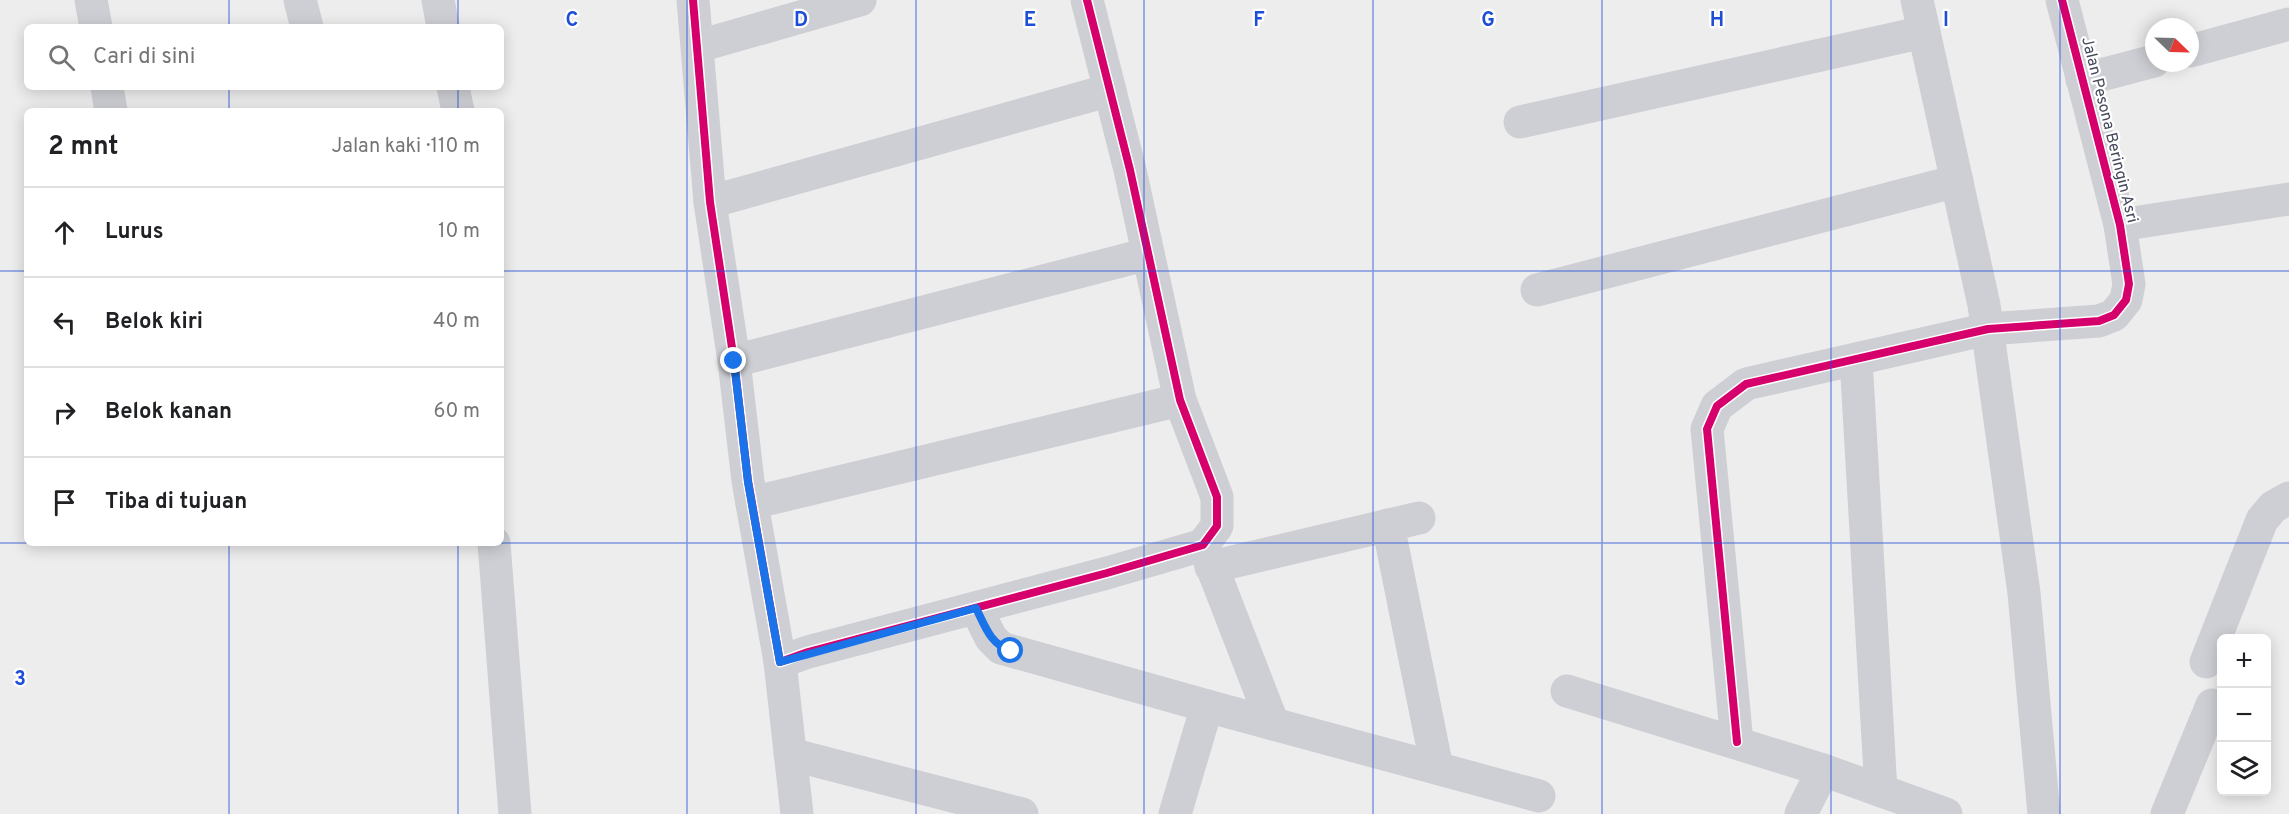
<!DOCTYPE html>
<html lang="id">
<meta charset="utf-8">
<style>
body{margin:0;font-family:Overpass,sans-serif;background:#f2f2f2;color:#202124}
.controls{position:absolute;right:18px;bottom:18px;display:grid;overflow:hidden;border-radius:9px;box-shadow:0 3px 15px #0003}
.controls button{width:54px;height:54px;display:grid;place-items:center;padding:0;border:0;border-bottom:2px solid #e0e0e0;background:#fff;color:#202124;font:30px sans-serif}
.compass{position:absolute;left:2145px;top:18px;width:54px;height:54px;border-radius:50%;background:#fff;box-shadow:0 3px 15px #0003;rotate:113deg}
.stop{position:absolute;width:18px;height:18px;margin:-14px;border:4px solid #1a73e8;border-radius:50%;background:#fff}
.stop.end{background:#1a73e8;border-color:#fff;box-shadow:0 2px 6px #0008}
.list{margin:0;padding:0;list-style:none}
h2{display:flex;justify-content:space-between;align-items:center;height:78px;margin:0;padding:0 24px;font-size:26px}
h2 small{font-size:20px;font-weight:400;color:#757577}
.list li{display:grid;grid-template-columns:39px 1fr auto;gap:18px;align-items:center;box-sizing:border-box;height:90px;padding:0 24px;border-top:2px solid #e0e0e0}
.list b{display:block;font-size:22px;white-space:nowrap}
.list em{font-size:20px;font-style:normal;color:#757577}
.icon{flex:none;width:33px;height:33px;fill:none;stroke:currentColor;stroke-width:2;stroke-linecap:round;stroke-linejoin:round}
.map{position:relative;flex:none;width:2289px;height:814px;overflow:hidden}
.search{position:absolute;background:#fff;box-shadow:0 3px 15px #0003;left:24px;top:24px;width:480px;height:66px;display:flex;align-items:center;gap:15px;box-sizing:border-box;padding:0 21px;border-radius:9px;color:#757577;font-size:22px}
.panel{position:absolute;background:#fff;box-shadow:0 3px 15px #0003;left:24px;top:108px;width:480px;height:438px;border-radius:9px}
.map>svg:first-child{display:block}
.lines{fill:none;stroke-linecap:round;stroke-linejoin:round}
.minor{stroke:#cecfd4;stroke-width:33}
.cycleway-casing{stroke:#fff;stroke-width:11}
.cycleway{stroke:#d6006c;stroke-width:8}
.route{stroke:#1a73e8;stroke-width:8}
.grid{fill:none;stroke:#1d4ed8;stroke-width:1.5;stroke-opacity:0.55}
.labels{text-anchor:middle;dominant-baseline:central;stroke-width:4.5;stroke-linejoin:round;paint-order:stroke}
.street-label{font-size:16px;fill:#44495a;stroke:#fff}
.grid-label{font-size:20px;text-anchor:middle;font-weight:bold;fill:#1d4ed8;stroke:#fff;stroke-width:4.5;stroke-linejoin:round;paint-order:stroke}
</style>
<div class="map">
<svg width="2289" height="814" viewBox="0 0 2289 814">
<rect width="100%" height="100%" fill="#eeeded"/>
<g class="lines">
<!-- minor -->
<g class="minor">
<path d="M 91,0 L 96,27"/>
<path d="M 300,0 L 307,27"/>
<path d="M 438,0 L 443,27"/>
<path d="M 693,0 L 710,202 L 734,361 L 748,481 L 780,662 L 808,652 L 1107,573 L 1203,545 L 1217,526 L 1217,497 L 1180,400 L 1130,170 L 1087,0"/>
<path d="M 1917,0 L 1984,305 L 2024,593 L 2044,814"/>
<path d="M 699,46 L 860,0"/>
<path d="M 2190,51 L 2289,24"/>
<path d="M 2082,80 L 2154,61"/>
<path d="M 107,87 L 111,111"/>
<path d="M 453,87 L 458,111"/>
<path d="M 1520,122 L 1924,32"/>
<path d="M 710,202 L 1110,90"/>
<path d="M 2120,225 L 2289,199"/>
<path d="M 1537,290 L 1957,181"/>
<path d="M 1856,359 L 1881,791"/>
<path d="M 734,361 L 1148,254"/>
<path d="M 752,503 L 1180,400"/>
<path d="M 1388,525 L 1437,768"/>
<path d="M 494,543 L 515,814"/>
<path d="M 1204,546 L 1273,724"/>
<path d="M 1211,567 L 1419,518"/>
<path d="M 976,608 L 991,638 L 1001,648 L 1207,706 L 1175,814"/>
<path d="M 780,662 L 797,814"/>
<path d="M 2206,662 L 2262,520 L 2273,507 L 2289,498"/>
<path d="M 1567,691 L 1823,770 L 1946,814"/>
<path d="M 1207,706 L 1539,796"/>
<path d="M 1737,742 L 1707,429 L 1717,406 L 1746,384 L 1988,329 L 2099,321 L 2114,315 L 2126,300 L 2129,284 L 2120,225 L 2062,0"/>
<path d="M 790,754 L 1022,814"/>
<path d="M 1801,814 L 1823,770"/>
<path d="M 2167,814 L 2212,705"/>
</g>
<!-- cycleway casing -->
<g class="cycleway-casing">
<g id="cycleway">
<path d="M 693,0 L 710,202 L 734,361 L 748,481 L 780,662 L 808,652 L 1107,573 L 1203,545 L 1217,526 L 1217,497 L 1180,400 L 1130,170 L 1087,0"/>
<path d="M 1737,742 L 1707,429 L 1717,406 L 1746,384 L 1988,329 L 2099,321 L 2114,315 L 2126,300 L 2129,284 L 2120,225 L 2062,0"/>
</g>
</g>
<!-- cycleway -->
<use href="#cycleway" class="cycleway"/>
</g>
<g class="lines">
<!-- route -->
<path class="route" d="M 734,361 L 748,482 L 780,662 L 976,608 C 985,626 990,644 1011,651"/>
</g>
<!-- grid -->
<path class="grid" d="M 229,0 L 229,27M 458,0 L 458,27M 687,0 L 687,814M 916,0 L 916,814M 1144,0 L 1144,814M 1373,0 L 1373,814M 1602,0 L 1602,814M 1831,0 L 1831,814M 2060,0 L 2060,814M 229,87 L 229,111M 458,87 L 458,111M 0,271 L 27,271M 501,271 L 2289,271M 0,543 L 27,543M 229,543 L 229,814M 458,543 L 458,814M 501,543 L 2289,543"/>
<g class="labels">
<!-- street labels -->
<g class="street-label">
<text transform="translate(2109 130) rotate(76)">Jalan Pesona Beringin Asri</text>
</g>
</g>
<g class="grid-label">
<text x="572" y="26">C</text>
<text x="801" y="26">D</text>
<text x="1030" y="26">E</text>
<text x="1259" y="26">F</text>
<text x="1488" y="26">G</text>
<text x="1717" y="26">H</text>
<text x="1946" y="26">I</text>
<text x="20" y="685">3</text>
</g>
</svg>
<div class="controls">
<button>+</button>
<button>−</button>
<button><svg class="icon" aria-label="layers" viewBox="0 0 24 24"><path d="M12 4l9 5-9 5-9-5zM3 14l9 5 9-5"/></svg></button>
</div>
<svg class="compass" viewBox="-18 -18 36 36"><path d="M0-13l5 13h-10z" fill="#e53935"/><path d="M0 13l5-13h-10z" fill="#757577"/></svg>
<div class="stop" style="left:1011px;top:651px"></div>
<div class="stop end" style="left:734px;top:361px"></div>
<div class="search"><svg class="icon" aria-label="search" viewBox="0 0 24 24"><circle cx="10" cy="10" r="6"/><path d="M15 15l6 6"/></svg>Cari di sini</div>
<section class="panel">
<h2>2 mnt<small>Jalan kaki · 110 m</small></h2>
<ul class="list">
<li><svg class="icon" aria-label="ahead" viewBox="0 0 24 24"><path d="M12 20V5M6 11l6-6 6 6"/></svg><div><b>Lurus</b></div><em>10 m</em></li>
<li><svg class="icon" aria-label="left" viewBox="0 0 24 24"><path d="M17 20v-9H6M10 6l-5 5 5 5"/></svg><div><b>Belok kiri</b></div><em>40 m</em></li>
<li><svg class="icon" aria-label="right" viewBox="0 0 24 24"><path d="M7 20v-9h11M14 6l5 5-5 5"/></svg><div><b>Belok kanan</b></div><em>60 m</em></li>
<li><svg class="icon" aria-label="arrive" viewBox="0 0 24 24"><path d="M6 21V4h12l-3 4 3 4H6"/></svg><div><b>Tiba di tujuan</b></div></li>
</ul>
</section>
</div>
